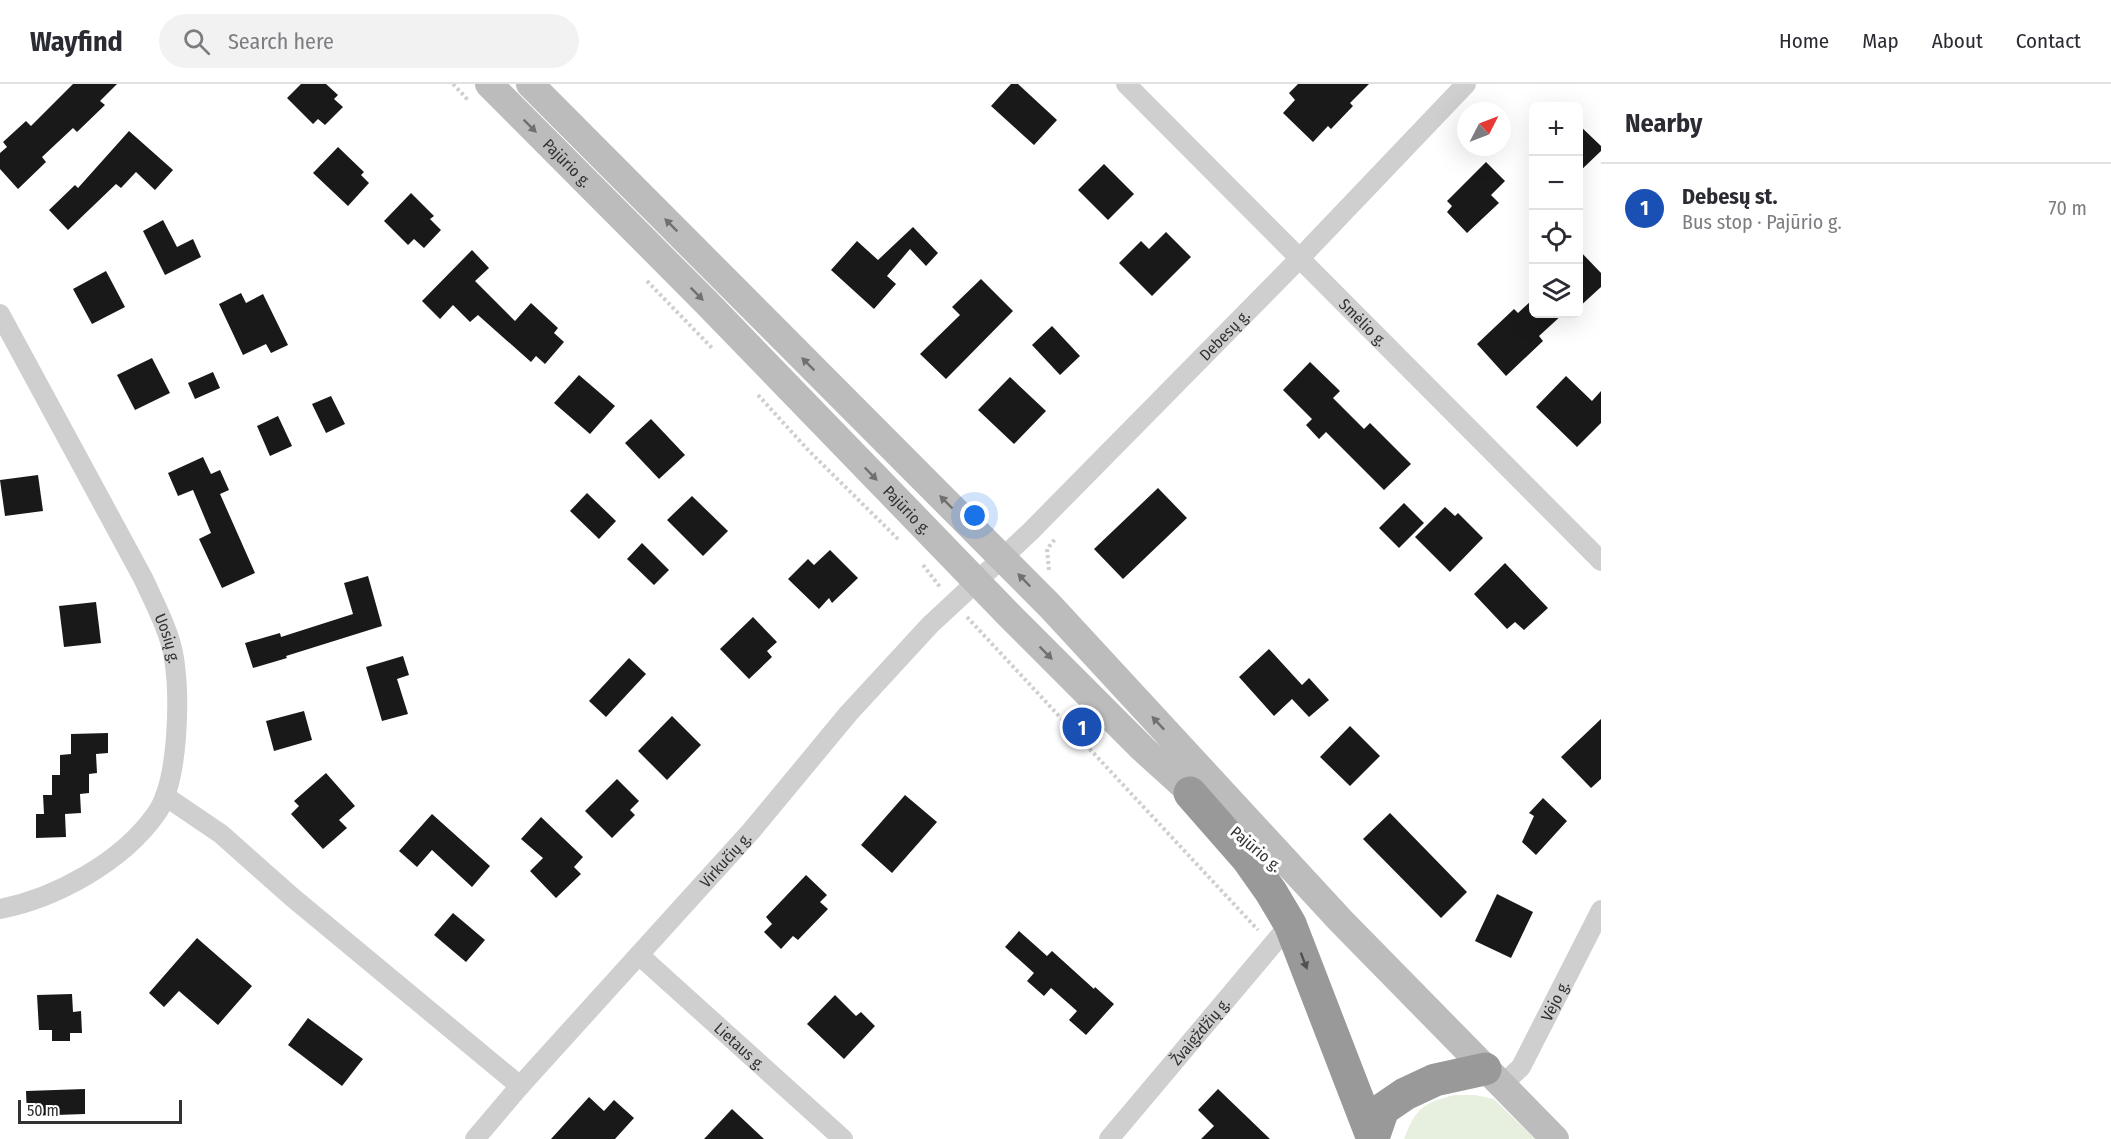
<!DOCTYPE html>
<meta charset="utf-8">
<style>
body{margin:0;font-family:"Fira Sans Condensed",sans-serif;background:#f2f2f3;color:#2b2b33}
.controls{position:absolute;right:18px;top:18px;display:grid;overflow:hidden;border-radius:9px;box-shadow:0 6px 24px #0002}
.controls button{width:54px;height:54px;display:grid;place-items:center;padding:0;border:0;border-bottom:2px solid #e1e1e2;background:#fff;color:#2b2b33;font:30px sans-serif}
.compass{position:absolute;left:1457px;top:18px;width:54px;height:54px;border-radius:50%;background:#fff;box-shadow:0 6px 24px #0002;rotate:48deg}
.scale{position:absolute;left:18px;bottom:15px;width:164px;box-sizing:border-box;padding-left:6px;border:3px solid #323232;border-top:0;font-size:16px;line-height:21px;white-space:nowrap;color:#323232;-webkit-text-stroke:4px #fff;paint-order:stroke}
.you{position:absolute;left:975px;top:432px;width:21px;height:21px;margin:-15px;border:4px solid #fff;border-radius:50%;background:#1a73e8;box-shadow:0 0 0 9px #1a73e833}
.badge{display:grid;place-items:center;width:39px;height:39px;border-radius:50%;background:#0f766e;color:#fff;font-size:20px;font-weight:700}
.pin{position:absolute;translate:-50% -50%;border:3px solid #fff;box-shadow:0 2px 6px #0006}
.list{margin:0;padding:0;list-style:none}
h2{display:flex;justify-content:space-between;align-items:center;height:78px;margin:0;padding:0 24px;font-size:26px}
h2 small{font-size:20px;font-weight:400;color:#7c7c81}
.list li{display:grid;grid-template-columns:39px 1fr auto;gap:18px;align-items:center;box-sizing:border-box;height:90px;padding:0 24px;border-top:2px solid #e1e1e2}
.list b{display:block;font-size:22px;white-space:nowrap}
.list p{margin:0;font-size:20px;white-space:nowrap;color:#7c7c81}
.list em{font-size:20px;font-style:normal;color:#7c7c81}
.icon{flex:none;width:33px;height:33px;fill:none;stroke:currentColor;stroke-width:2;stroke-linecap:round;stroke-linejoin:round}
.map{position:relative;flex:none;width:1601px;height:1055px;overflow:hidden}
header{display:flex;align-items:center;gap:36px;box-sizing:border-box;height:84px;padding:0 30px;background:#fff;border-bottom:2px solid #e1e1e2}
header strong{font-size:28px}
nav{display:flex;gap:33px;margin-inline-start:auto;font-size:21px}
.search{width:420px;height:54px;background:#f2f2f3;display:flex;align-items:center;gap:15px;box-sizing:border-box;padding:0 21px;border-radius:33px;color:#7c7c81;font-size:22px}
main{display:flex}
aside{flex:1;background:#fff}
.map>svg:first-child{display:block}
.green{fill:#e7efdf}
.building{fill:#191919}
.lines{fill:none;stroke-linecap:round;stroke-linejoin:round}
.path{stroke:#cfcfcf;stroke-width:4;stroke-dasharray:3 3;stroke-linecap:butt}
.street{stroke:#cfcfcf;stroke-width:20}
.secondary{stroke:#bcbcbc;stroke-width:28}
.highway{stroke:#999;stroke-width:33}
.oneway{fill:#707070}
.oneway2{fill:#515151}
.labels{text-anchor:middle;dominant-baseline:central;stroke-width:6;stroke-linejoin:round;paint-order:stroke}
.street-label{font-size:16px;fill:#323232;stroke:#fff}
</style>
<header>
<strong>Wayfind</strong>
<div class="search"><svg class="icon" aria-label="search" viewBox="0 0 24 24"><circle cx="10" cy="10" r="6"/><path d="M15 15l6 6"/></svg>Search here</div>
<nav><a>Home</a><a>Map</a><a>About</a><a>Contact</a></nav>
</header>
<main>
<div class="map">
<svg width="1601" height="1055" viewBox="0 0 1601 1055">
<rect width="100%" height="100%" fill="#fff"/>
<!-- green -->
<path class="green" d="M 1454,1011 L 1475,1011 L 1494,1015 L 1535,1055 L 1404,1055 C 1415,1025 1423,1019 1454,1011 Z"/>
<!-- building -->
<g class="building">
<path d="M 73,0 L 117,0 L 100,17 L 105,21 L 77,48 L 73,44 L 42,73 L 46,78 L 18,105 L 0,85 L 0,69 L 7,63 L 3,58 L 26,37 L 31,42 Z"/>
<path d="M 301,0 L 326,0 L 338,11 L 334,15 L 343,23 L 325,41 L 318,35 L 313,40 L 287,14 Z"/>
<path d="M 1011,0 L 1018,0 L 1057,36 L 1034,61 L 991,22 Z"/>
<path d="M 1298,0 L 1369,0 L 1350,19 L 1353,22 L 1331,45 L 1328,42 L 1313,58 L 1283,29 L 1295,16 L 1289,9 Z"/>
<path d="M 1578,40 L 1601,62 L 1601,67 L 1578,89 Z"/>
<path d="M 129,47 L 173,86 L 155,106 L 136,88 L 121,104 L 116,100 L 68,146 L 49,126 L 75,101 L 78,104 Z"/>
<path d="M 338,63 L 364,88 L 361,91 L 369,99 L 348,122 L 313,89 Z"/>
<path d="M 1486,78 L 1505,97 L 1491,111 L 1499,119 L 1467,149 L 1447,128 L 1452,122 L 1447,117 Z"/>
<path d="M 1104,80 L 1134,110 L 1108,136 L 1078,106 Z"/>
<path d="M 411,109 L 434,132 L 430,135 L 441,146 L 424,164 L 414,155 L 408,161 L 384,137 Z"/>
<path d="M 163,136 L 177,163 L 193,155 L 201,173 L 165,191 L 143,147 Z"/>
<path d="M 913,143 L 938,169 L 926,182 L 910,165 L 887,192 L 896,200 L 874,225 L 831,186 L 857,157 L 878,176 Z"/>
<path d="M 1166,148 L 1191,173 L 1152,212 L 1119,179 L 1141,157 L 1149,165 Z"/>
<path d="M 1578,165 L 1601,189 L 1601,203 L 1578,224 Z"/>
<path d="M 472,166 L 489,184 L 475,197 L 515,237 L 531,219 L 558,244 L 554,249 L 564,258 L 545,280 L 536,272 L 531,278 L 478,231 L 470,238 L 453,221 L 440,235 L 422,217 Z"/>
<path d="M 106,187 L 125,223 L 92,240 L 73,205 Z"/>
<path d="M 981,195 L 1013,227 L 946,295 L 920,270 L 960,231 L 952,223 Z"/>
<path d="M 241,209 L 246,219 L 263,210 L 288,261 L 271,269 L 266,260 L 243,271 L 219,220 Z"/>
<path d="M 1533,215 L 1533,230 L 1563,230 L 1539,252 L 1543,257 L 1506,292 L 1477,260 L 1514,225 L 1518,229 Z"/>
<path d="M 1052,242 L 1080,272 L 1060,291 L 1032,261 Z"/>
<path d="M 152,274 L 170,309 L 135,326 L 117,291 Z"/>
<path d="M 1310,278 L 1340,307 L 1333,314 L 1364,345 L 1370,339 L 1411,380 L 1384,406 L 1326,348 L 1319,355 L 1306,341 L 1312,335 L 1283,306 Z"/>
<path d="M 213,288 L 220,304 L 195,315 L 188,299 Z"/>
<path d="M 579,291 L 615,322 L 590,350 L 554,319 Z"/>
<path d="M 1566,292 L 1592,317 L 1601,307 L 1601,339 L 1577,363 L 1536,323 Z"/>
<path d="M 1010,293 L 1046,327 L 1014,360 L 978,326 Z"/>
<path d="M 331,312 L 345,340 L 326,349 L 312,320 Z"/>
<path d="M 278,332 L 292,362 L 270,372 L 257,342 Z"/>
<path d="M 651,335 L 685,371 L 659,395 L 625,359 Z"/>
<path d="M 203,373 L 211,390 L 220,386 L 229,406 L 220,410 L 255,489 L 222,504 L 199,455 L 211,449 L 193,406 L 178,412 L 168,389 Z"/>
<path d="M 38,391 L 43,427 L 5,432 L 0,396 Z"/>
<path d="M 1158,404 L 1187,434 L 1123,495 L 1094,465 Z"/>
<path d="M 587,409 L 616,437 L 599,455 L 570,427 Z"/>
<path d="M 692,412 L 728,447 L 703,472 L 667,436 Z"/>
<path d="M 1404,419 L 1424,439 L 1399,464 L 1379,444 Z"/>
<path d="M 1445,423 L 1455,432 L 1458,429 L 1483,454 L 1450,488 L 1415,453 Z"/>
<path d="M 642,459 L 669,486 L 654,501 L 627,475 Z"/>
<path d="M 830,466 L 858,494 L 832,519 L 829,514 L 819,525 L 788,495 L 808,475 L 814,481 Z"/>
<path d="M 1505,479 L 1548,524 L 1524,546 L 1515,538 L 1507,545 L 1474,510 Z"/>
<path d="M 368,492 L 382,542 L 286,572 L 287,574 L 253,584 L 245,559 L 280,549 L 281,553 L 353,530 L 344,499 Z"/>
<path d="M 96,518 L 101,559 L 64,563 L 59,522 Z"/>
<path d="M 753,533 L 777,558 L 767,567 L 772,573 L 749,595 L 720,565 Z"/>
<path d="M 1269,565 L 1302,601 L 1309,594 L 1329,616 L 1309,633 L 1292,615 L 1274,632 L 1239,593 Z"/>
<path d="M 403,572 L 409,591 L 397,595 L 408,630 L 382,637 L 366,583 Z"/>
<path d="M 629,574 L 646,590 L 606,633 L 589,617 Z"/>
<path d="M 304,627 L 312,656 L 274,667 L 266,637 Z"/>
<path d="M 672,632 L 701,661 L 667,696 L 638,667 Z"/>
<path d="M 1601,635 L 1601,695 L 1591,704 L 1561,673 Z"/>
<path d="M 1350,642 L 1380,672 L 1350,702 L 1320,673 Z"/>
<path d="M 108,649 L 108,669 L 96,670 L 97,689 L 89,690 L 89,709 L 80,710 L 81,729 L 65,730 L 66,753 L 36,754 L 36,730 L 44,730 L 43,711 L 52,711 L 52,691 L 60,691 L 60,671 L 71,670 L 71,650 Z"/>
<path d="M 326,689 L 355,722 L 339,736 L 347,744 L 323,765 L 291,730 L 299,722 L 294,717 Z"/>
<path d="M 617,695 L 639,717 L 630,726 L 635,731 L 612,754 L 585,727 Z"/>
<path d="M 905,711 L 937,738 L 892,789 L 861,761 Z"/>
<path d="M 1543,714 L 1567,737 L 1536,771 L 1522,758 L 1534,732 L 1529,729 Z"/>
<path d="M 1390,729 L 1467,808 L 1441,834 L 1363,755 Z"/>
<path d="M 432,730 L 490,782 L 472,803 L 432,766 L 417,783 L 399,767 Z"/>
<path d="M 541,733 L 583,773 L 574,783 L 581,790 L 556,814 L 530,787 L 543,774 L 521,755 Z"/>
<path d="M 806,791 L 827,811 L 820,818 L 828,825 L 798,856 L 793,852 L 781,865 L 764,848 L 772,840 L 766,833 Z"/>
<path d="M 1497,810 L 1533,828 L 1511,874 L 1475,857 Z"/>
<path d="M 453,829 L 485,856 L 466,878 L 434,851 Z"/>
<path d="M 1019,847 L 1047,872 L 1052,867 L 1094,905 L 1095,903 L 1114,920 L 1086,951 L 1069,936 L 1077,927 L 1051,904 L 1044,912 L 1027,897 L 1034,889 L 1005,863 Z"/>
<path d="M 197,854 L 252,902 L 218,941 L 179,907 L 164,923 L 149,909 Z"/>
<path d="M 72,910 L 73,928 L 81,927 L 82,949 L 70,949 L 70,957 L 52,957 L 52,946 L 39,946 L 37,911 Z"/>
<path d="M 835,911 L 856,932 L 861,928 L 875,942 L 844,975 L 807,940 Z"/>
<path d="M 308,934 L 363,975 L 342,1002 L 288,961 Z"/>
<path d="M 85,1005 L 85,1030 L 27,1032 L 26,1007 Z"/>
<path d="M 1218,1005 L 1270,1055 L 1201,1055 L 1214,1042 L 1198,1026 Z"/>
<path d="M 589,1013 L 604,1027 L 614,1016 L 634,1034 L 615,1055 L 551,1055 Z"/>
<path d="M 732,1025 L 764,1055 L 704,1055 Z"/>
</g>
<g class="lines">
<!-- path -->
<g class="path">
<path d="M 453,0 L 469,17"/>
<path d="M 647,197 L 713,265"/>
<path d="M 758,311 L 809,367 L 899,456"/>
<path d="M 923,481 L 940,503"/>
<path d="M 1049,486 L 1047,465 L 1056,454"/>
<path d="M 967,533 L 1258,846"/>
</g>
<!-- street -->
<g class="street">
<path id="s1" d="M 1126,0 L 1601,477"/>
<path id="s2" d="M 0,230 L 143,494 C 154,518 170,548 174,574 C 180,613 179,698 156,730 C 122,778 56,814 0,825"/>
<path d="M 165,712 L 221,750 L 292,813 L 520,1002"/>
<path id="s3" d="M 639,871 L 843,1055"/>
<path id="s4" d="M 1501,1002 L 1521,983 L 1601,826"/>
<path id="s5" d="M 475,1055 L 520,1002 L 752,746 L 848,630 L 930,541 L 1030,448 L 1300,174 L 1466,0"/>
<path id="s6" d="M 1109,1055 L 1290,840"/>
</g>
<!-- secondary -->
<g class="secondary">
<path id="s7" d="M 489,0 L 707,219 L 1010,532 L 1143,665 L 1207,723"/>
<path d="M 530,0 L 1050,522 L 1341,837 L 1555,1055"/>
</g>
<!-- highway -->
<g class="highway">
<path d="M 1190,709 L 1247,774 L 1271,808 L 1290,840 L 1373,1055"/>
<path d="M 1373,1054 L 1383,1025 L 1405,1010 L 1435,996 L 1485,985"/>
</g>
</g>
<!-- one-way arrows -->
<defs><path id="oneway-solid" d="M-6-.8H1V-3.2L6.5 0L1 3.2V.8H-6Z" transform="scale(1.5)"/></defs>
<g class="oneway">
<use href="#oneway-solid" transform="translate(530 42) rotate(45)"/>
<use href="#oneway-solid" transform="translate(671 141) rotate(-135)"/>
<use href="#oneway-solid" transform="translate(697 210) rotate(45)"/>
<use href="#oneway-solid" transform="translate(808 280) rotate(-135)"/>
<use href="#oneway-solid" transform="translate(871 390) rotate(46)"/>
<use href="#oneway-solid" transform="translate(946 418) rotate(-135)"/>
<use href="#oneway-solid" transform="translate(1024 496) rotate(-134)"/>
<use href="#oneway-solid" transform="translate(1046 569) rotate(45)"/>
<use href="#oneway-solid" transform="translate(1158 639) rotate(-133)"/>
</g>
<use class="oneway2" href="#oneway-solid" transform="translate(1304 877) rotate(69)"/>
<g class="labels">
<!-- street labels -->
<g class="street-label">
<text stroke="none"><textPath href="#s7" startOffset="111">Pajūrio g.</textPath></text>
<text stroke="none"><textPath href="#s1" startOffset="336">Smėlio g.</textPath></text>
<text stroke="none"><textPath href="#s5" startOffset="1100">Debesų g.</textPath></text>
<text stroke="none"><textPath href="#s7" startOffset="597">Pajūrio g.</textPath></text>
<text stroke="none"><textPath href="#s2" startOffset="366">Uosių g.</textPath></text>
<text transform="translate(1256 765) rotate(40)">Pajūrio g.</text>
<text stroke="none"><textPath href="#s5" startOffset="375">Virkučių g.</textPath></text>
<text stroke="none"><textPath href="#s4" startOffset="102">Vėjo g.</textPath></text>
<text stroke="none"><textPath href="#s6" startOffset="141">Žvaigždžių g.</textPath></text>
<text stroke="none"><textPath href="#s3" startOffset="136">Lietaus g.</textPath></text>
</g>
</g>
</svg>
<div class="controls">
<button>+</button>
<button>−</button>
<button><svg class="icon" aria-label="locate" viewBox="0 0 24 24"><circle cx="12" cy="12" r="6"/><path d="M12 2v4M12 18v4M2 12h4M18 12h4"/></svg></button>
<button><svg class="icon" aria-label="layers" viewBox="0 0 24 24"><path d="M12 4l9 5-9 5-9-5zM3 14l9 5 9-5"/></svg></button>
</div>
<svg class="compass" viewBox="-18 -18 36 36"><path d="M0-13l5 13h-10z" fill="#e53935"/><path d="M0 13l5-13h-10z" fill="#7c7c81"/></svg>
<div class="scale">50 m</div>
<div class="you"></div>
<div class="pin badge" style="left:1082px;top:643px;background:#1a4fb4">1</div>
</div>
<aside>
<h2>Nearby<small></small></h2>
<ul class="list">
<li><span class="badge" style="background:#1a4fb4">1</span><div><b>Debesų st.</b><p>Bus stop · Pajūrio g.</p></div><em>70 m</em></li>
</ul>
</aside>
</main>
